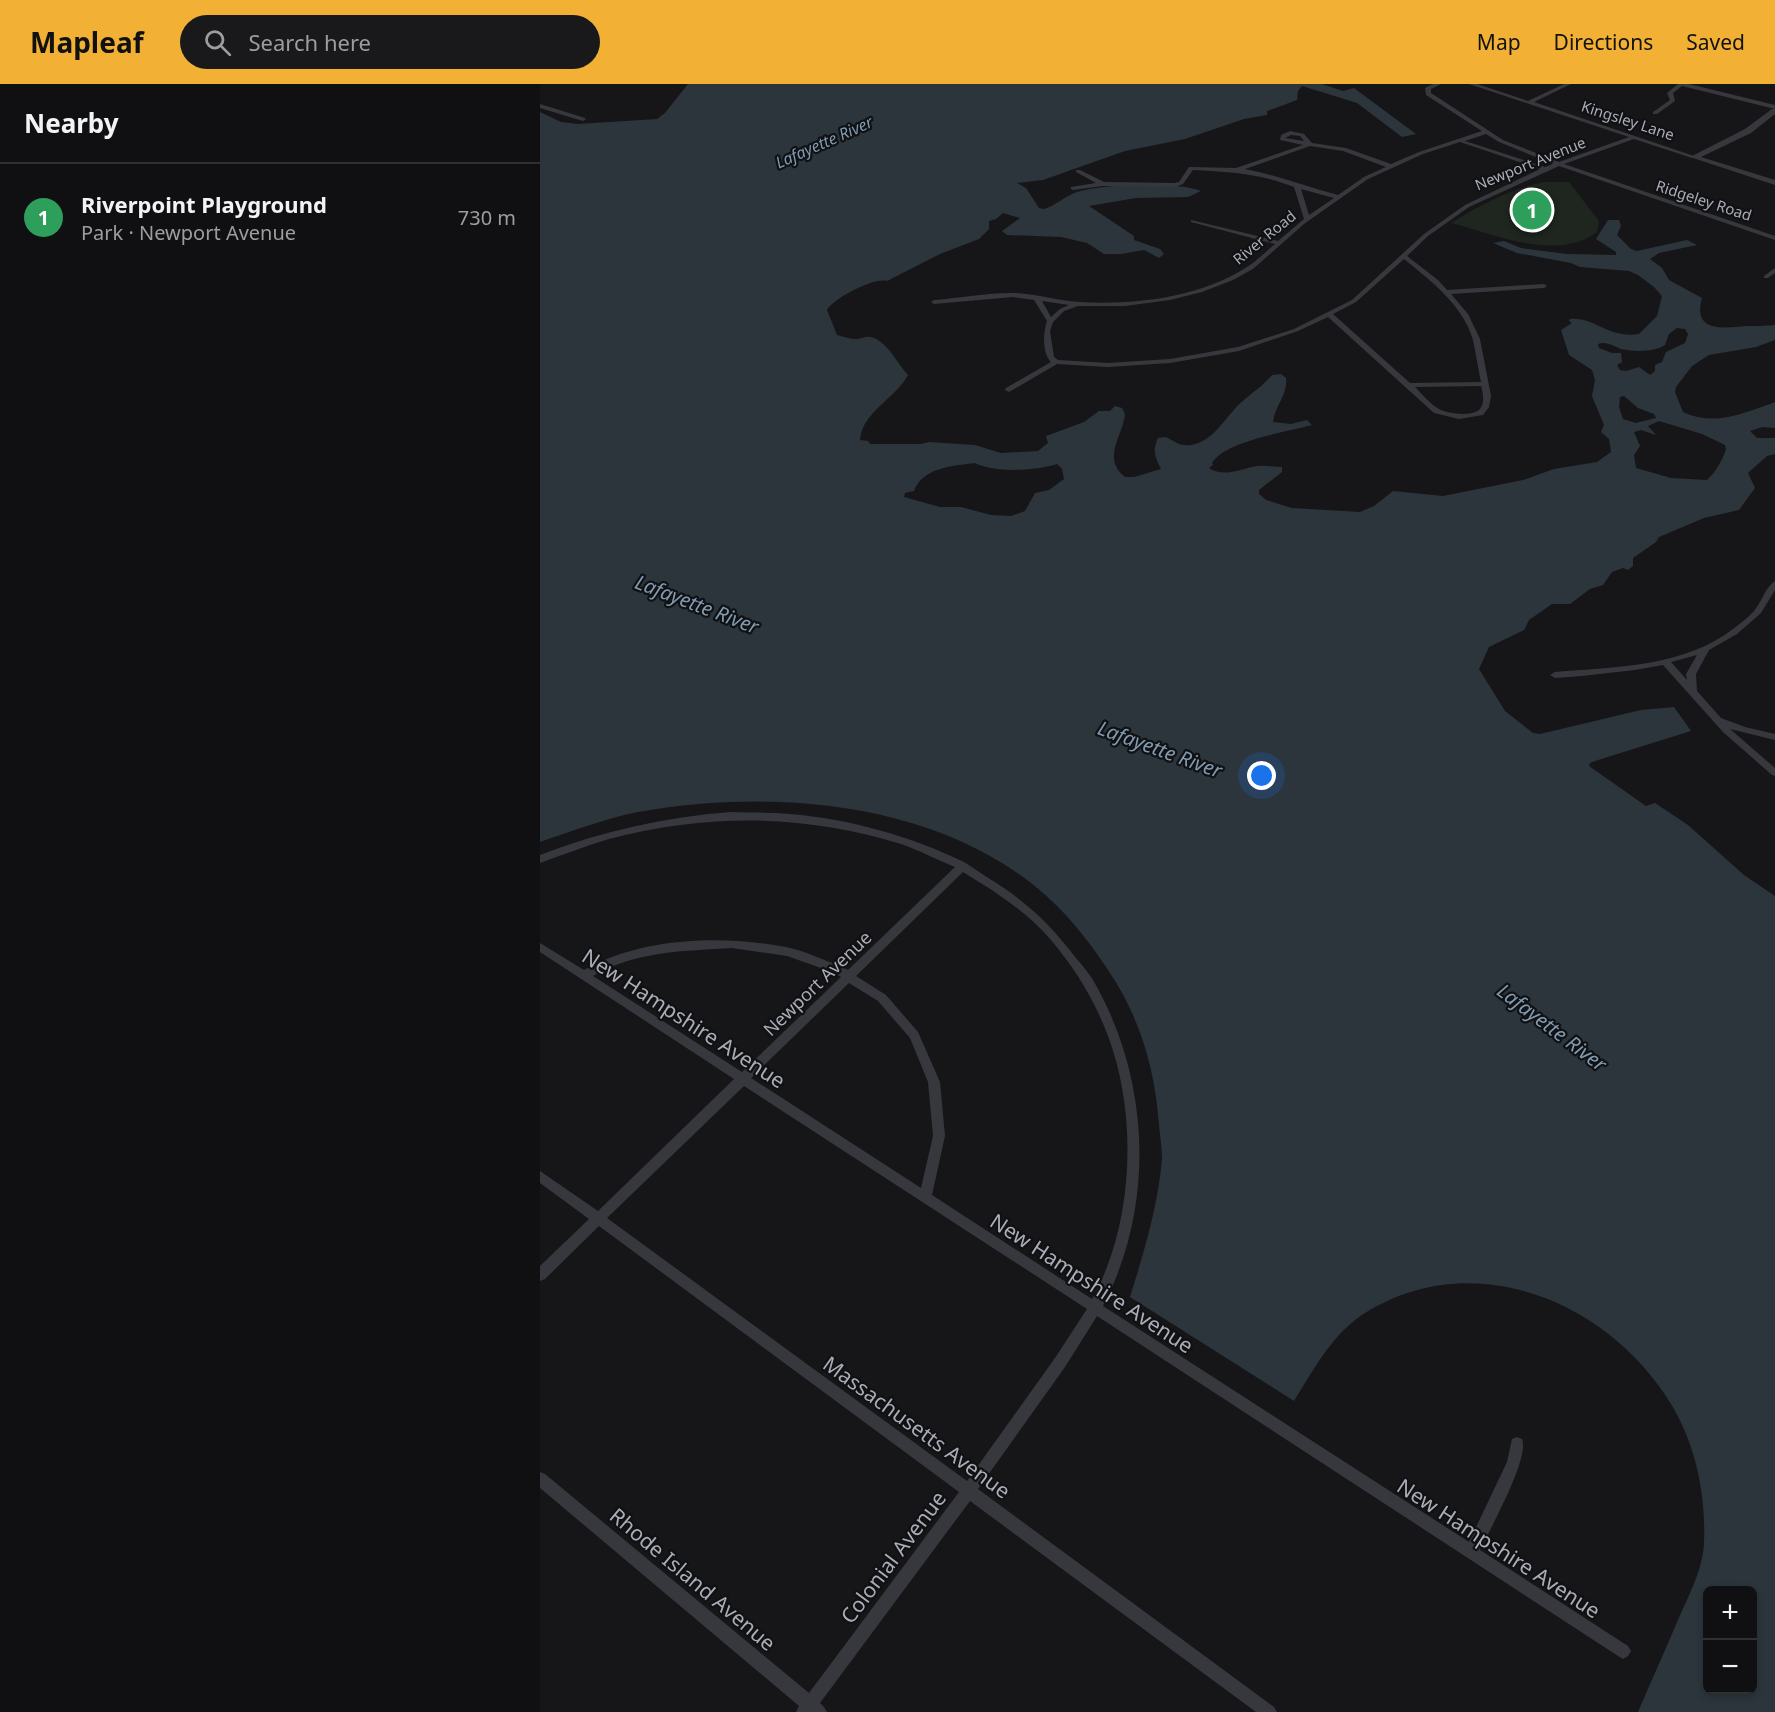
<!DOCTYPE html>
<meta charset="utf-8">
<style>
body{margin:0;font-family:"Noto Sans",sans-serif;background:#19191b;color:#f1f3f6}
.controls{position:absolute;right:18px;bottom:18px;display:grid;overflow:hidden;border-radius:9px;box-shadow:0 3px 9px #0003}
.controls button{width:54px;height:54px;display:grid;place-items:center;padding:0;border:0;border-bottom:2px solid #303032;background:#101012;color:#f1f3f6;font:30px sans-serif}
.you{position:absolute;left:722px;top:692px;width:21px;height:21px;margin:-15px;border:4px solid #fff;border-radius:50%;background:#1a73e8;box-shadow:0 0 0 9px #1a73e833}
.badge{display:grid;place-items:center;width:39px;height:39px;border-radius:50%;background:#f2b134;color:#fff;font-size:20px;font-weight:700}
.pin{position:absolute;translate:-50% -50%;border:3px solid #fff;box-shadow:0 2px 6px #0006}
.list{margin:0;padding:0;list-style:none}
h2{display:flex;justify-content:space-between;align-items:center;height:78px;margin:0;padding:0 24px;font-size:26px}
h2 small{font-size:20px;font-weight:400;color:#9c9d9f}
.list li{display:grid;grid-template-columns:39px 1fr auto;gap:18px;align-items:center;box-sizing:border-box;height:108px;padding:0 24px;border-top:2px solid #303032}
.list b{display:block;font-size:22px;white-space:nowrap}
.list p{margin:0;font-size:20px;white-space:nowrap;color:#9c9d9f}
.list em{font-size:20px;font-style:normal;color:#9c9d9f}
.icon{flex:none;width:33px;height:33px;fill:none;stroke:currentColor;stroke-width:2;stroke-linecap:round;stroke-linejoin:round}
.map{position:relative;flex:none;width:1235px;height:1628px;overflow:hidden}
header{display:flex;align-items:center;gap:36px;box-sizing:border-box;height:84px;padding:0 30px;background:#f2b134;color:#111}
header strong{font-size:28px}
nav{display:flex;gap:33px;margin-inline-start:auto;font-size:21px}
.search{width:420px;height:54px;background:#19191b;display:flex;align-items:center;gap:15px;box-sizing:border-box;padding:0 21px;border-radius:33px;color:#9c9d9f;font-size:22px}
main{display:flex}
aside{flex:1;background:#101012}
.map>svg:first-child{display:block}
.green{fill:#1e261f}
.water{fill:#2c353c;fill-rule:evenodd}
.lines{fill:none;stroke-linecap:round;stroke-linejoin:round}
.minor{fill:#37383d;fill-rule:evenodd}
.tertiary{fill:#37383d;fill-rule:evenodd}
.labels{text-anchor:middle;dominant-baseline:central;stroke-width:4.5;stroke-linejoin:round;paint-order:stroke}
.far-street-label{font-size:15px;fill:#a8adb8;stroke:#111113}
.far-water-label{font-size:16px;font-style:italic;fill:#7f9bb3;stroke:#111113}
.street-label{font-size:18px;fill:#a8adb8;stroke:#111113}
.water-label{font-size:20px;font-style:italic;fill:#7f9bb3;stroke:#111113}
.near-street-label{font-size:21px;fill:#a8adb8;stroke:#111113}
</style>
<header>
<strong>Mapleaf</strong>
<div class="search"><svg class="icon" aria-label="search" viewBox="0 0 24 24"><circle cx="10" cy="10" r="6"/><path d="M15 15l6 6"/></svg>Search here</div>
<nav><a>Map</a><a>Directions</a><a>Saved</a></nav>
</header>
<main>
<aside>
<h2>Nearby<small></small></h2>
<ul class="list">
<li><span class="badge" style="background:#2e9e5b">1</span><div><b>Riverpoint Playground</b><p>Park · Newport Avenue</p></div><em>730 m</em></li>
</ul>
</aside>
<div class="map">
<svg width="1235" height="1628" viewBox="0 0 1235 1628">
<rect width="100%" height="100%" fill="#161618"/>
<!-- green -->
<path class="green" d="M 1003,98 L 1029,98 L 1059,137 L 1057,148 C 1052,151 1046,155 1041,157 C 1000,171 950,149 911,139 C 941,121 968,106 1003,98 Z"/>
<!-- water -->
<path class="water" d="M 148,0 L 782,0 L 803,7 L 814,4 L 876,50 L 862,53 L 817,19 L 762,2 L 758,7 L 757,16 L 727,27 L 727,31 L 704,35 L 645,55 L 585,67 L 503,96 L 477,99 L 486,104 L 499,124 L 504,125 C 515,122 525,112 537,108 C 561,100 638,97 661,107 L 648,113 L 596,114 L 549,122 L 594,152 L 594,156 L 620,165 L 624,170 L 619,174 L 604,166 L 581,170 L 564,170 L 547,159 L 521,153 L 467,151 L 462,147 L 480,134 L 463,129 L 456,135 L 449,137 L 449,145 L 439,155 L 400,170 L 347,197 C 334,193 294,214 287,226 L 297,251 C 304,253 310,255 317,255 C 321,255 326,252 331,253 C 347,257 357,279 368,291 C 356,314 322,328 320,356 L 328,357 L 330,360 L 381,360 L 389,358 L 435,361 L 461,369 L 498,367 L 508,359 L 506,352 L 544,338 L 559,327 L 570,327 L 575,322 L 582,324 L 585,330 C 583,352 561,374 585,393 L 594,393 L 621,385 C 615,373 612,367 618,354 L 625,353 C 634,356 639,363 651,361 C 676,357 686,330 704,316 C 714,307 724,301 732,291 L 741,290 L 746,294 C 748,311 735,321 733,338 L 751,340 L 767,336 L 772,341 C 747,348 685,357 672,379 L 673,381 L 669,384 C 683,394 701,385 717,382 C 725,381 734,383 742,383 L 742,388 L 719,406 L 719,410 L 726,416 L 752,424 L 820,428 L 834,422 L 853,407 L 903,412 L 983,396 L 1014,385 L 1057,378 L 1071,368 L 1069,355 L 1061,348 L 1064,341 L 1052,312 L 1055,296 L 1052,286 L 1029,271 L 1021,246 L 1032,239 L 1029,237 L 1030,235 C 1054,232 1068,255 1099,250 L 1117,232 L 1122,212 L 1114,203 L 1098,191 L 1089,187 L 1040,183 L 1031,179 L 977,169 L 953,159 L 964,157 L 981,164 L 1027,170 L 1076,171 L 1076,168 L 1056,155 L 1068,136 L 1079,136 L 1081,142 L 1077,151 L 1091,165 L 1097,167 L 1147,156 L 1157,161 L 1119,169 L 1110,175 L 1122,184 L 1129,196 L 1162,214 C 1152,249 1184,244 1206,242 C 1216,242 1225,242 1235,241 L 1235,256 L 1216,263 L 1169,271 L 1152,282 L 1136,303 L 1135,308 L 1143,328 C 1174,343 1205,329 1235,318 L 1235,344 L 1222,343 L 1210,347 L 1217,354 L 1235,354 L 1235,370 L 1227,372 L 1208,389 L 1215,404 L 1199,426 L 1164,434 L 1119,453 L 1116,458 L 1093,474 L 1093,482 L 1088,486 L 1083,484 L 1072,488 L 1063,501 L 1050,505 L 1030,520 L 1012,520 L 989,536 L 984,546 L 949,563 L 939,585 L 965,627 L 993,649 L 1000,650 L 1101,626 L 1134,623 L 1151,647 L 1055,677 L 1050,679 L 1049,682 L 1106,722 L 1115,719 L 1148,741 L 1204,791 L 1235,812 L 1235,1628 L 1098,1628 C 1111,1597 1125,1567 1138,1536 C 1148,1513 1163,1485 1164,1459 C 1166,1411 1156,1361 1131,1320 C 1068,1217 933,1161 825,1229 C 792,1250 774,1285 754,1317 L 590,1213 C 604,1168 618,1122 622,1075 C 622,1064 620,1052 619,1041 C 615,985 600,933 568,886 C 553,863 536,841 516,821 C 411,718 236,703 98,728 C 64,735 32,747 0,758 L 0,28 L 21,38 L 38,40 L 117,35 L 125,29 ZM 1137,244 L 1145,245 L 1148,250 L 1145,259 L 1126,268 L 1122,278 L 1115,281 L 1115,287 L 1110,291 L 1099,283 L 1086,287 L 1080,286 L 1077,281 L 1082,278 L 1081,269 L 1072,269 L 1059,264 L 1058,260 C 1066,257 1073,262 1081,265 C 1095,268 1114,268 1125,261 L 1129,250 ZM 1084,312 L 1098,324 L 1114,330 L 1116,334 L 1096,339 L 1083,335 L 1079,323 L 1080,313 ZM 1119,337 L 1162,350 L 1185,361 L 1186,365 C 1182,377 1176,388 1167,396 L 1131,394 L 1096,384 L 1094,371 L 1100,362 L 1094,348 L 1101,346 L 1116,351 L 1108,342 ZM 435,379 C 454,389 496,387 517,380 L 522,385 L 524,395 L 509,406 L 495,409 L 485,427 L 471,432 L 451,431 L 421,423 L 400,423 L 364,413 L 365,409 L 374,407 C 383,383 413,382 435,379 ZM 1168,1506 L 1212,1506 L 1212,1606 L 1168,1606 Z"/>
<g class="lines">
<!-- minor -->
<g class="minor">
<path d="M 893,0 L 901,0 L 891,5 L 891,9 L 963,56 L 1019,78 L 1089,53 L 929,0 L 937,0 L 988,17 L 1024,0 L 1031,0 L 994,18 L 1157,73 L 1152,74 L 1094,55 L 1024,80 L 1235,152 L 1235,156 L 1019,82 L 929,123 L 888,152 L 867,172 L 898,196 L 907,206 L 1004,200 L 1007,202 L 1004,204 L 911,210 L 928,230 L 940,255 L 951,312 L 949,323 L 943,331 L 919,335 L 894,329 L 788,233 L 758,247 L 699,267 L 630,279 L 568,283 L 517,280 L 469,308 L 465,306 L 466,304 L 511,278 C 502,269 503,248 507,237 L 494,216 L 473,213 L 394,220 L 391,218 L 394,216 C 420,214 446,209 471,209 C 494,209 517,217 539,218 C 595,221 659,214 707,183 C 717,177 726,167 735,160 L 651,138 L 651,136 L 738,157 L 764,135 L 754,103 C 717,89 692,88 653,86 L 643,100 L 635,103 L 562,102 L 533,106 L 531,105 L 531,103 L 556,99 L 536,88 L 536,86 L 540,86 L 564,98 L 634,99 L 639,98 L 649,83 L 696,84 L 763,61 L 740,56 L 741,51 L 750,47 L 764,50 L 772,59 L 806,64 L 851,80 L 879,68 L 942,47 L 886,11 L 885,4 ZM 946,50 L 959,58 L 1013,80 L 1005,83 L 925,57 ZM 751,51 L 760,52 L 764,57 L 745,54 ZM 920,58 L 1000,85 L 925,121 L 884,150 L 812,216 L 754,245 L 698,263 L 630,275 L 568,279 L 518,276 L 514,273 L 510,247 L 513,238 L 524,227 L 538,222 L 585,222 L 630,216 L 662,208 L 693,196 L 713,185 L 764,140 L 828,95 L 883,70 ZM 770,62 L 803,67 L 846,83 L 824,93 L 798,111 C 767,103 737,91 705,85 ZM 761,105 L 794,114 L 769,131 ZM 864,175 C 891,197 923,221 933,256 C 936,270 938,284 941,298 L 870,299 L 793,230 L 816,218 ZM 502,217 L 529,221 L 520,225 L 511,233 ZM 941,302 C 943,309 945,319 940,325 C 933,333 908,330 899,325 C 890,320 882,310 875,303 Z"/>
<path d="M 1138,0 L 1149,0 L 1235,21 L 1235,25 L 1142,2 L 1133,9 L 1135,17 L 1117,30 L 1113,30 L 1113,28 L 1130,16 L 1127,9 Z"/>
<path d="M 0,20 L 45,34 L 46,35 L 43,37 L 0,24 Z"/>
<path d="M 1235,184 L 1235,189 L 1228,194 L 1224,194 L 1224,192 Z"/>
<path d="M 1235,497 L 1235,506 L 1221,529 L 1197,550 L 1169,566 L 1156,590 L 1157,607 L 1181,634 L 1205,643 L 1235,650 L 1235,656 L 1190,645 L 1235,684 L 1235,692 L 1232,691 L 1183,648 L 1123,581 L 1095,586 L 1042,592 L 1015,594 L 1010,591 L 1015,588 C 1074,583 1144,583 1193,545 C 1200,539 1208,534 1214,527 C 1222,518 1225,503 1235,497 ZM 1157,571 L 1146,590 L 1147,596 L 1131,578 Z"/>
<path d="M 191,728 C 211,729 230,728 250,730 C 310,735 370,752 424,778 C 432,783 442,790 450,795 C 486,817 511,841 536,874 C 542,881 548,888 553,896 C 610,994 616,1120 563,1222 L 929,1458 L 967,1378 L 972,1355 L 977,1353 L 982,1355 C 990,1374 950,1445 940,1466 L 1088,1562 L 1091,1567 L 1088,1572 L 1083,1575 L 1078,1572 L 557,1232 L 525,1283 L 438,1405 L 734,1623 L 737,1628 L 716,1628 L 430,1417 L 280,1619 L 284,1623 L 287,1628 L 256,1628 L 259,1622 L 0,1404 L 0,1388 L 5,1390 L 269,1609 L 419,1408 L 59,1142 L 5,1195 L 0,1197 L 0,1182 L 49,1135 L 0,1099 L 0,1087 L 58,1127 L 194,995 L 0,868 L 0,859 L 44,886 C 103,853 181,851 246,863 C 265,867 284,876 302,883 L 308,886 L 415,783 C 397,776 379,766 361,760 C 264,730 167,729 69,755 C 45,762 23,771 0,779 L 0,771 C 62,747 125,733 191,728 ZM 423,788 C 454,807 486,827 510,855 C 535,884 555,917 568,952 C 598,1031 594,1141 552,1215 L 392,1111 L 405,1052 L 400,998 L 378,948 L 346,911 L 316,892 ZM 192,864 L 247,872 L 295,889 L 301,893 L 202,988 L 53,892 C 95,867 145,867 192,864 ZM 309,899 L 338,917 L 370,954 L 388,998 L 393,1052 L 381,1104 L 211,994 ZM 204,1002 L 547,1225 L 515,1274 L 427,1397 L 67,1134 Z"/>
</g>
<!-- tertiary -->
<path class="tertiary" d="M 1232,25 L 1235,25 L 1235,30 L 1211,49 L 1161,73 L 1235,96 L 1235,101 L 1150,73 L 1205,45 Z"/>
</g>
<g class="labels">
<!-- far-street labels -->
<g class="far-street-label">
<text transform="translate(1088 36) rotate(18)">Kingsley Lane</text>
<text transform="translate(990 79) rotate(-22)">Newport Avenue</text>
<text transform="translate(1164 116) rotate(18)">Ridgeley Road</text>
<text transform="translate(724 153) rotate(-39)">River Road</text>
</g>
<!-- far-water labels -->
<g class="far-water-label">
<text transform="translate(284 58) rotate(-24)">Lafayette River</text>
</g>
<!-- street labels -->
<g class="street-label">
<text transform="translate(277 899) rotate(-44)">Newport Avenue</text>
</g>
<!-- water labels -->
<g class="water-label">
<text transform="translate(157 520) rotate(21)">Lafayette River</text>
<text transform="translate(620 665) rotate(20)">Lafayette River</text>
<text transform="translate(1012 943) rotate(37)">Lafayette River</text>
</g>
<!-- near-street labels -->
<g class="near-street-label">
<text transform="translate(144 934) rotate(33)">New Hampshire Avenue</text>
<text transform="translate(552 1199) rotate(33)">New Hampshire Avenue</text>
<text transform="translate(377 1343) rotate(36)">Massachusetts Avenue</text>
<text transform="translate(959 1464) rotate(33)">New Hampshire Avenue</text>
<text transform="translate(353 1473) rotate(-53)">Colonial Avenue</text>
<text transform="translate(153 1495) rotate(40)">Rhode Island Avenue</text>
</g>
</g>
</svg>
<div class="controls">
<button>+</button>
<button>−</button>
</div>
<div class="you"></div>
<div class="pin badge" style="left:992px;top:126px;background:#2e9e5b">1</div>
</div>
</main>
